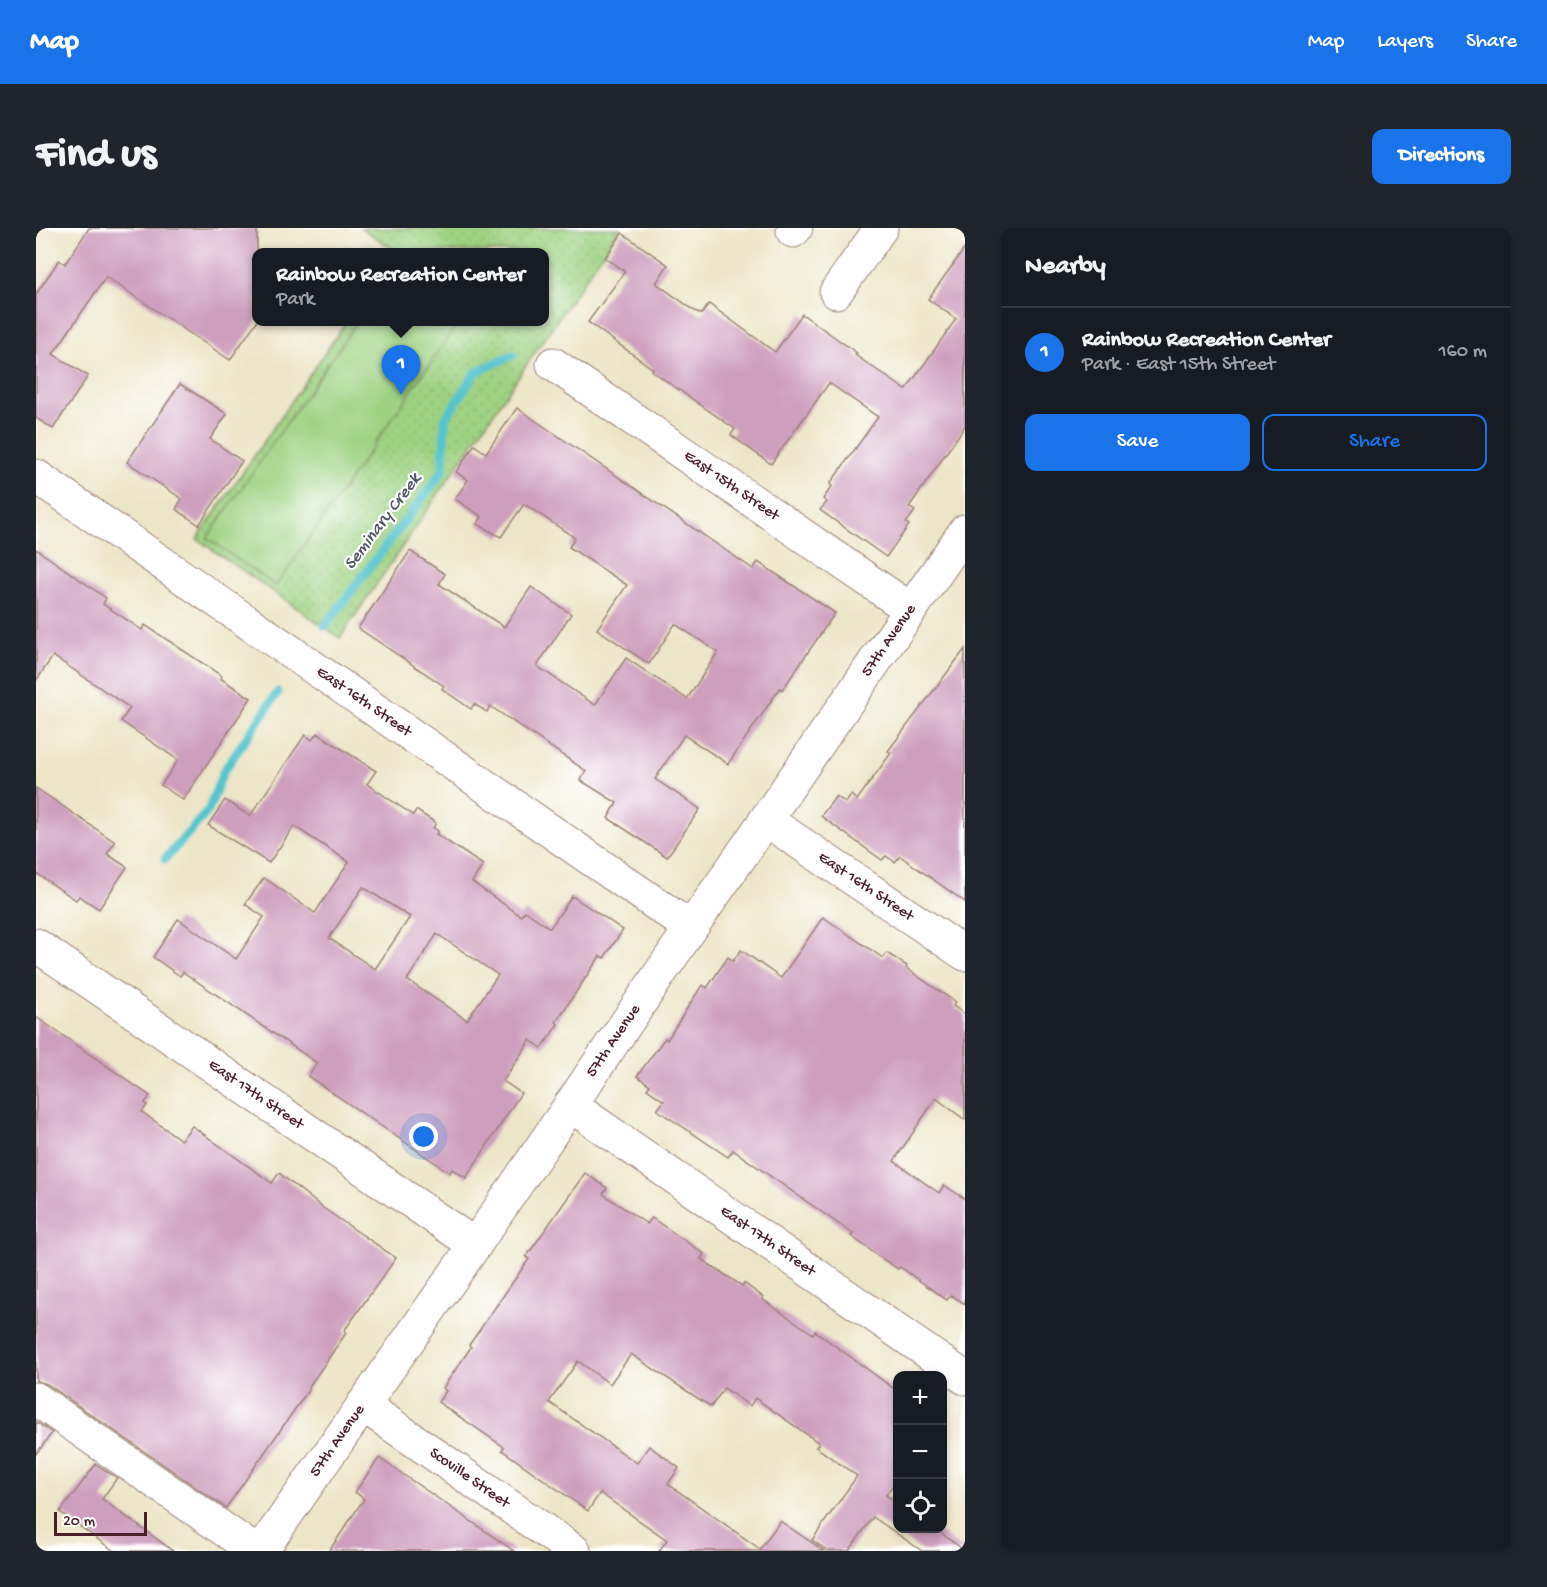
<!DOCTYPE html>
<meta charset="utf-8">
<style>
body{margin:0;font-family:"Gochi Hand",sans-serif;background:#20242c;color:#f1f3f6}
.controls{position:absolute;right:18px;bottom:18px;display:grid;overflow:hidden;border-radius:12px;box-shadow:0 3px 9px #0003}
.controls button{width:54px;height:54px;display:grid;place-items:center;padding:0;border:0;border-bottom:2px solid #363941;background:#171b24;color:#f1f3f6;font:30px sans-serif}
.scale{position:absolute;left:18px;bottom:15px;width:93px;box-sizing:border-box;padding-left:6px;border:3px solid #4a1f2b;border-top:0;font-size:16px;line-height:21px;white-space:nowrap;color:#4a1f2b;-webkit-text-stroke:4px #fff;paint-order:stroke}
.you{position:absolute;left:388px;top:909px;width:21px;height:21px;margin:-15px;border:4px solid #fff;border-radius:50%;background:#1a73e8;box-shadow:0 0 0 9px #1a73e833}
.badge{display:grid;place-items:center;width:39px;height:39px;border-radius:50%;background:#1a73e8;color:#fff;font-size:20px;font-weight:700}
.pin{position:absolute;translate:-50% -50px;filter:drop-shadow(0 2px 3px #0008)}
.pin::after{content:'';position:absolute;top:32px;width:21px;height:18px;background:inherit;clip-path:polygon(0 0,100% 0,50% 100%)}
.popup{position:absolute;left:216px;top:20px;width:297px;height:78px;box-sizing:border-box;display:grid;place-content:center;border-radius:12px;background:#171b24;filter:drop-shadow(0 2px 4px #0005);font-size:20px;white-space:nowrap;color:#9ea1a6}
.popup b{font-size:22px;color:#f1f3f6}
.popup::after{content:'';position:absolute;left:50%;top:100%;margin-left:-12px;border:12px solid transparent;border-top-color:#171b24}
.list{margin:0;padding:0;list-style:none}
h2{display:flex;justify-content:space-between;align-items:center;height:78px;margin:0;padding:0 24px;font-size:26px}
h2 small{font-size:20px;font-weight:400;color:#9ea1a6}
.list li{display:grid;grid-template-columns:39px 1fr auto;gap:18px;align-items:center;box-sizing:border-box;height:90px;padding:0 24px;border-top:2px solid #363941}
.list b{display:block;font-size:22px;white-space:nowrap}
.list p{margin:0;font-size:20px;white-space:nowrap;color:#9ea1a6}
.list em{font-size:20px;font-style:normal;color:#9ea1a6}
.actions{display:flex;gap:12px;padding:18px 24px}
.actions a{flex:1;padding:14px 0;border:2px solid #1a73e8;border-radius:12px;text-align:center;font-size:21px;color:#1a73e8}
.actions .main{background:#1a73e8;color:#fff}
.icon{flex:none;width:33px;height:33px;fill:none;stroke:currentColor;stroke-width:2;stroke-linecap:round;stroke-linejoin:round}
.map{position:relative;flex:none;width:929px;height:1323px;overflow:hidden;border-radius:12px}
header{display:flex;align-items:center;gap:36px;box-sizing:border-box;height:84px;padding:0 30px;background:#1a73e8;color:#fff}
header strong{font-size:28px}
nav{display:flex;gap:33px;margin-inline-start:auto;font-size:21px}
.intro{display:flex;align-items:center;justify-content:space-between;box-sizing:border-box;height:144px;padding:0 36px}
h1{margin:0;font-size:42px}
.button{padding:15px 27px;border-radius:12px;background:#1a73e8;color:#fff;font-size:21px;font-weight:700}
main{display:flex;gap:36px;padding:0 36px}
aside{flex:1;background:#171b24;border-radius:12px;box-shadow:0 3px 9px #0003}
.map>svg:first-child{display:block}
.park{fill:url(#park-dots);stroke:#747856;stroke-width:1.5}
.pitch{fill:#9ed282;stroke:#747856;stroke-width:1.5}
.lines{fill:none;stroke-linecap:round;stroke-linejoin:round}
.stream{stroke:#57c4cd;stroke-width:9}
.building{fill:#cd9ebe;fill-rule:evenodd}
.minor-casing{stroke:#9c8279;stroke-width:35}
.minor{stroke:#fff;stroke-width:33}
.labels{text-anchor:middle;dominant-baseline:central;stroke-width:4.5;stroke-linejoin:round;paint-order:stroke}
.street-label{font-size:16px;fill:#4a1f2b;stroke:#fff}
.water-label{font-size:18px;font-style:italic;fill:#4f5964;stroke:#fff}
</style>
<header>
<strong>Map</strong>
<nav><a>Map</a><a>Layers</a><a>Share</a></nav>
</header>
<div class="intro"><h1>Find us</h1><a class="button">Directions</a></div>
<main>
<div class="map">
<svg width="929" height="1323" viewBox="0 0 929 1323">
<defs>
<pattern id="park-dots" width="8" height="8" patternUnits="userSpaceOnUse" patternTransform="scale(1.5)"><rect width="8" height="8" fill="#9ed282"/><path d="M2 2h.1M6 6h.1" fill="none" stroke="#8ab470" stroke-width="1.8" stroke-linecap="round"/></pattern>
</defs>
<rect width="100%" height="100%" fill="#fff"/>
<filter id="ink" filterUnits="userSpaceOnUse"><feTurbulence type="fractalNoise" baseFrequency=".0167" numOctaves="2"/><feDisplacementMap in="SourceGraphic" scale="12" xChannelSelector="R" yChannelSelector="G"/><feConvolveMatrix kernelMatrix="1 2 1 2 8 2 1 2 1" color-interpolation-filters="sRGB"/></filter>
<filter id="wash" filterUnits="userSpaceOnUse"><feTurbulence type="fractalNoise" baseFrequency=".008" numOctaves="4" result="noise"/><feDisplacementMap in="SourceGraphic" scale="24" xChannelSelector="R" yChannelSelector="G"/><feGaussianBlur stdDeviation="1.35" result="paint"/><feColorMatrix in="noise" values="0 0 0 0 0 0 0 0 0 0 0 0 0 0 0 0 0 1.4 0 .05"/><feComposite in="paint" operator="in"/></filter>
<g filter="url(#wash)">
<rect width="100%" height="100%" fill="#ede5c7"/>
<!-- park -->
<path class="park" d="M 325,0 L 584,0 L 304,410 L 161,311 L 310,94 L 509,94 L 509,24 L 358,24 L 359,22 Z"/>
<!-- pitch -->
<path class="pitch" d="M 321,94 L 423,94 L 240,358 L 171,310 Z"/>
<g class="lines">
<!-- stream -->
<g class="stream">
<path d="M 289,398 L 407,243 L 409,191 L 440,144 L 477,127"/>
<path d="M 129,631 L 172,583 L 187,544 L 242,464"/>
</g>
</g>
<g id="blocks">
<!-- building -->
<g class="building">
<path d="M 53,0 L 221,0 L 221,93 L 194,132 L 70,49 L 17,126 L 52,148 L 17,201 L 0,190 L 0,66 L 23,32 L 29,36 Z"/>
<path d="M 586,5 L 632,37 L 620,55 L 659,83 L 666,86 L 673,76 L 739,124 L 766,86 L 821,125 L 819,127 L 870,162 L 920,91 L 892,71 L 929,20 L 929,198 L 873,279 L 879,283 L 870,295 L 873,297 L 850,329 L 784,282 L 791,274 L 787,271 L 796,258 L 794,256 L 842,189 L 793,155 L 735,236 L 695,207 L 699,201 L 616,143 L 617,141 L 552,94 L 589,43 L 569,30 Z"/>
<path d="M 144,156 L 191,186 L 174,211 L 206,233 L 163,297 L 140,281 L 146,271 L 91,234 Z"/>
<path d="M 481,180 L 717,341 L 722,334 L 799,385 L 746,462 L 744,460 L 692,536 L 648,507 L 619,551 L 664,581 L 631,629 L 572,590 L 581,575 L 544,552 L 550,543 L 454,478 L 451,484 L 438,476 L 435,481 L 406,461 L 408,458 L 322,400 L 374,323 L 409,346 L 403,356 L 468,399 L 495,359 L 535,386 L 501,438 L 559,477 L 590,430 L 651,471 L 682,424 L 639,396 L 613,436 L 561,401 L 591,357 L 533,319 L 539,310 L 488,276 L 465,309 L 441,296 L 446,289 L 419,271 L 432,252 L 420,244 L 438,217 L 450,225 Z"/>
<path d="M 0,321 L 70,370 L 67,376 L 106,402 L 109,397 L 186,448 L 184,450 L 215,470 L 147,572 L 125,557 L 142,532 L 85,493 L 94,480 L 17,428 L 0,453 Z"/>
<path d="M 929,421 L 929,674 L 864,628 L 859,634 L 850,628 L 846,632 L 785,588 L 800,568 L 810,575 L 815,567 L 821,572 L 855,525 L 852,523 Z"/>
<path d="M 281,505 L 340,543 L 331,556 L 377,587 L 380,582 L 400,595 L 397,600 L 402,603 L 400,606 L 447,637 L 436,654 L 485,688 L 489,683 L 514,700 L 536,668 L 587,702 L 568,730 L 564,728 L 520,794 L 522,796 L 506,820 L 494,812 L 467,853 L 485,865 L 430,950 L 416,941 L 414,945 L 272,848 L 281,835 L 147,744 L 144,748 L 117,729 L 142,691 L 200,731 L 228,689 L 209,676 L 228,650 L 279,685 L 313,634 L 258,598 L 233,635 L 172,597 L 189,572 L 214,588 L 269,507 L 276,512 ZM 327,659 L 374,689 L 339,741 L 293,710 ZM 401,706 L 462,747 L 431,792 L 371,752 Z"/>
<path d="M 0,560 L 79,614 L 71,626 L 91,639 L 63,681 L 43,668 L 40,672 L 0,645 Z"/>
<path d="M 787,689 L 847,730 L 851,725 L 871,738 L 870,740 L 919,774 L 917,778 L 929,786 L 929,892 L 900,870 L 858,933 L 903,965 L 908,957 L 929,971 L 929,1076 L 915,1067 L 911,1072 L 864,1039 L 862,1041 L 845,1030 L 815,1008 L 817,1006 L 697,922 L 692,929 L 644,897 L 621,882 L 628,873 L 611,861 L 614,857 L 601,848 L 629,810 L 631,812 L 666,757 L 671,760 L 692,729 L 697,733 L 705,722 L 745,750 Z"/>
<path d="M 0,789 L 114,868 L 109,875 L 111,877 L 106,884 L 145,912 L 156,898 L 236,955 L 243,945 L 287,980 L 360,1030 L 308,1103 L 310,1105 L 272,1160 L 273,1161 L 190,1280 L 11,1156 L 0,1153 Z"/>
<path d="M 549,945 L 571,960 L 567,966 L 611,996 L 616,990 L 668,1026 L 665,1031 L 706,1058 L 708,1055 L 727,1069 L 726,1071 L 777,1106 L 779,1103 L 861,1163 L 861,1251 L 850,1267 L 861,1275 L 861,1300 L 898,1300 L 929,1323 L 886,1323 L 837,1289 L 813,1323 L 792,1323 L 776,1312 L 821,1248 L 780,1219 L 783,1215 L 719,1170 L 714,1178 L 688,1160 L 675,1179 L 595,1126 L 574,1156 L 542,1133 L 513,1174 L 601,1235 L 613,1218 L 643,1240 L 632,1256 L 724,1321 L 744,1293 L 788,1323 L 623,1323 L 631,1312 L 564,1265 L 552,1283 L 466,1222 L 468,1219 L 402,1174 L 410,1163 L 407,1160 L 435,1119 L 433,1117 L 493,1031 L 490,1029 Z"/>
<path d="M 0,1194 L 16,1205 L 0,1226 Z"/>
<path d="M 343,1230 L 426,1287 L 478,1323 L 293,1323 L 328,1271 L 319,1264 Z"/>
<path d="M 60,1236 L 81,1250 L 66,1271 L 137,1323 L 78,1323 L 24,1284 Z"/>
</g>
</g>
</g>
<g filter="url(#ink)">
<use href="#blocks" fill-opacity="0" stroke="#9c8279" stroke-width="1.5"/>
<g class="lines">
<!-- minor casing -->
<g class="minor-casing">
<g id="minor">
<path d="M 757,3 L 760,0"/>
<path d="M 800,64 L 845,0"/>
<path id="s1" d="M 517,136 L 874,381"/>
<path id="s2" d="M 0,248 L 655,700"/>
<path id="s3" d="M 730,592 L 929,726"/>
<path id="s4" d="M 0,717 L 439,1017"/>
<path id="s5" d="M 534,877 L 929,1150"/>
<path d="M 0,1171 L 219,1323"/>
<path id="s6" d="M 327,1177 L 538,1323"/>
<path id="s7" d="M 225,1323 L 439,1017 L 655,700 L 929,303"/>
</g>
</g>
<!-- minor -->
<use href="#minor" class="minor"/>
</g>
</g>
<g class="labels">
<!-- street labels -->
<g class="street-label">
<text stroke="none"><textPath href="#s1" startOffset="216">East 15th Street</textPath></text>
<text stroke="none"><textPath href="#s7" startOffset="1106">57th Avenue</textPath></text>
<text stroke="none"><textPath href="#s2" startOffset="398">East 16th Street</textPath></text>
<text stroke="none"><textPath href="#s3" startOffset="120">East 16th Street</textPath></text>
<text stroke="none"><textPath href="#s7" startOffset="620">57th Avenue</textPath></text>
<text stroke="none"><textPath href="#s4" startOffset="266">East 17th Street</textPath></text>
<text stroke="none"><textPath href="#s5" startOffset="240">East 17th Street</textPath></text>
<text stroke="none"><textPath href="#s7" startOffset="134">57th Avenue</textPath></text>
<text stroke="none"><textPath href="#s6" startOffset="129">Scoville Street</textPath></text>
</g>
<!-- water labels -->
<g class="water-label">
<text transform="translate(347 294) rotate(-53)">Seminary Creek</text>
</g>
</g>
</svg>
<div class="controls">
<button>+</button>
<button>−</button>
<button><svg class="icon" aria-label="locate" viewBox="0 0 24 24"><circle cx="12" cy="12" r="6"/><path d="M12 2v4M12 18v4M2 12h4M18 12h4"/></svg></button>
</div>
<div class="scale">20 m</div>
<div class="you"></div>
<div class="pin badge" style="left:365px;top:167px">1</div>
<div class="popup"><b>Rainbow Recreation Center</b>Park</div>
</div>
<aside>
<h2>Nearby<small></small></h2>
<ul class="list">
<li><span class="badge">1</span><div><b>Rainbow Recreation Center</b><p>Park · East 15th Street</p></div><em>160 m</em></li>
</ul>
<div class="actions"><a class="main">Save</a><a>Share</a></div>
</aside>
</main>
